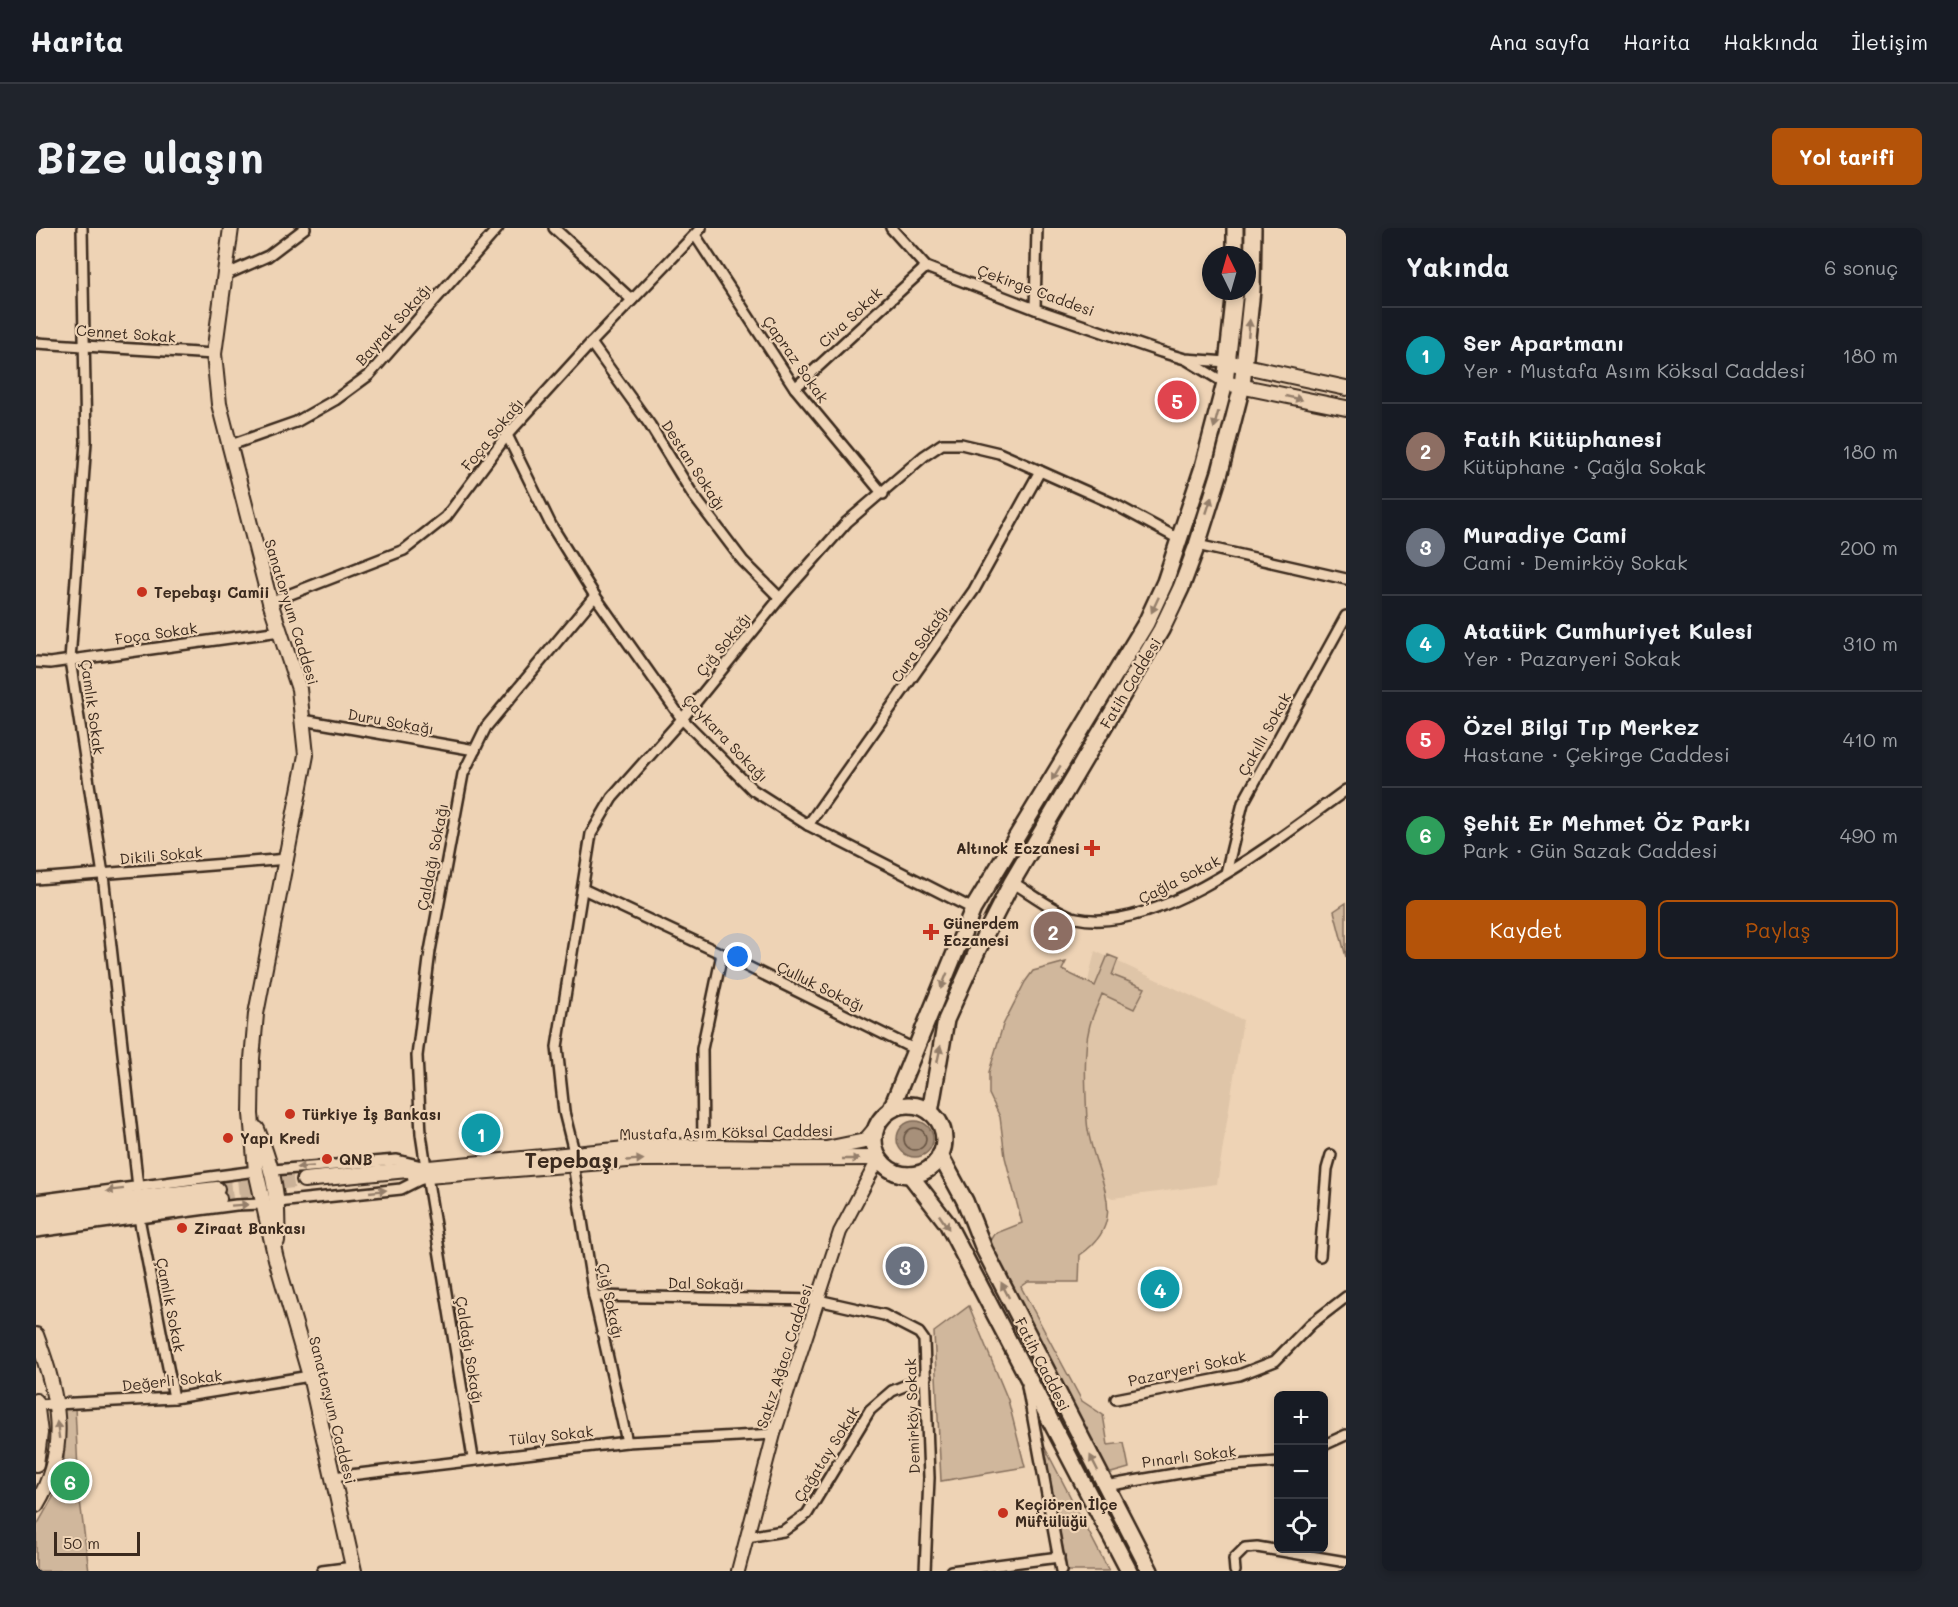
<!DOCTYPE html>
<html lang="tr">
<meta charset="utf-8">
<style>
body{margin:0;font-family:Mali,sans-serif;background:#20242c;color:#f1f3f6}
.controls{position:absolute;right:18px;bottom:18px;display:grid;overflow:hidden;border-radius:9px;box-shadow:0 3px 9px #0003}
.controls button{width:54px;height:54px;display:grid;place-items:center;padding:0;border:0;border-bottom:2px solid #363941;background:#171b24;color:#f1f3f6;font:30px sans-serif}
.compass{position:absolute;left:1166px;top:18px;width:54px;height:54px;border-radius:50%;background:#171b24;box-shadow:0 3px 9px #0003;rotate:355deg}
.scale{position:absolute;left:18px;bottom:15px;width:86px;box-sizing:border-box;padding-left:6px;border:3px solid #3b2a1e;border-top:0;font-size:16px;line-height:21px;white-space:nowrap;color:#3b2a1e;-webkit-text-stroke:4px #eed3b5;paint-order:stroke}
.you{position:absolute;left:702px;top:729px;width:21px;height:21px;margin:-15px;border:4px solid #fff;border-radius:50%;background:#1a73e8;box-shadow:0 0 0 9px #1a73e833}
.badge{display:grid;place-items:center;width:39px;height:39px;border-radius:50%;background:#b45309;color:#fff;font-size:20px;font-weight:700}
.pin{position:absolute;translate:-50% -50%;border:3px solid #fff;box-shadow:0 2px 6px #0006}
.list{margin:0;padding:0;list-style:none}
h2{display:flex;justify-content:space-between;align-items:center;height:78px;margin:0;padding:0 24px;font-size:26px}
h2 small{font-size:20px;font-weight:400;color:#9ea1a6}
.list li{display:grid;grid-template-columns:39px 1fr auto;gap:18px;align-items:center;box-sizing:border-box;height:96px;padding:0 24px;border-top:2px solid #363941}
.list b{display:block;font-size:22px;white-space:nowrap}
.list p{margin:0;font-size:20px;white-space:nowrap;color:#9ea1a6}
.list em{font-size:20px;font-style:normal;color:#9ea1a6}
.actions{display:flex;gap:12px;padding:18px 24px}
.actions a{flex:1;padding:14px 0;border:2px solid #b45309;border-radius:9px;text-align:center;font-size:21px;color:#b45309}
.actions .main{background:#b45309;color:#fff}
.icon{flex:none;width:33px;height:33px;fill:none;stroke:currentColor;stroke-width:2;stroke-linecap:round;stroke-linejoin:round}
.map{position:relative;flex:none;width:1310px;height:1343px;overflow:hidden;border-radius:9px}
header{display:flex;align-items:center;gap:36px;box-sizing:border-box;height:84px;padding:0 30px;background:#171b24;border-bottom:2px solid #363941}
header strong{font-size:28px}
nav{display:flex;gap:33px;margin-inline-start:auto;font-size:21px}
.intro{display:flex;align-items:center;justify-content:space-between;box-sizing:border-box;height:144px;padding:0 36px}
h1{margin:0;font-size:42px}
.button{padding:15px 27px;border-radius:9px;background:#b45309;color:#fff;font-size:21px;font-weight:700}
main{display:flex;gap:36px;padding:0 36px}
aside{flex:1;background:#171b24;border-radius:9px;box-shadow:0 3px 9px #0003}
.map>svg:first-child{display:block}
.built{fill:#dfc5a8}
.green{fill:#d0b79c;stroke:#86705d;stroke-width:1.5}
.water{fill:#a7907a;stroke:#7c6755;stroke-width:1.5}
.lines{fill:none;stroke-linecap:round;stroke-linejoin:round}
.shore{stroke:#665343;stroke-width:1.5}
.secondary-tunnel{stroke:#cab197;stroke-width:14;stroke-dasharray:14 7;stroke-linecap:butt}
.minor-casing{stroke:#3b2a1e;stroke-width:14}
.tertiary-casing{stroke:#3b2a1e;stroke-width:16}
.secondary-casing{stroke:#3b2a1e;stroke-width:18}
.primary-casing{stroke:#3b2a1e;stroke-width:20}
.minor{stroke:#eed3b5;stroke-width:9}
.tertiary{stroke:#eed3b5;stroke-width:12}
.secondary{stroke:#eed3b5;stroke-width:14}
.primary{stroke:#eed3b5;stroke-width:15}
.oneway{fill:#947e6a}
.poi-dot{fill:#c8321e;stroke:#eed3b5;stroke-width:2}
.labels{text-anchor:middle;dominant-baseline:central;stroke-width:4.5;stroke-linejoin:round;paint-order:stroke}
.street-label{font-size:15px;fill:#3b2a1e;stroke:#eed3b5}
.poi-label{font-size:15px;font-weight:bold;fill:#3b2a1e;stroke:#eed3b5;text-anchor:start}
.district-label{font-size:21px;font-weight:bold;fill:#3b2a1e;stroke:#eed3b5}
</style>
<header>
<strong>Harita</strong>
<nav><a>Ana sayfa</a><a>Harita</a><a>Hakkında</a><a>İletişim</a></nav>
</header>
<div class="intro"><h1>Bize ulaşın</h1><a class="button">Yol tarifi</a></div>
<main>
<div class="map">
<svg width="1310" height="1343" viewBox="0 0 1310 1343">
<rect width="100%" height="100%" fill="#eed3b5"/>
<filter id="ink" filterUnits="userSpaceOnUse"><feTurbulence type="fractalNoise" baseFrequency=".0167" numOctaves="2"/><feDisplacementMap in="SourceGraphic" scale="12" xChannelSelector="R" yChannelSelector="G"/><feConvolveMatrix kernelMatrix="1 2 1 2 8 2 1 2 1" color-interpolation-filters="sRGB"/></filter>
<g filter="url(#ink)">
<!-- built -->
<path class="built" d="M 1059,723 L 1207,792 L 1181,956 L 1077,970 L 1052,960 L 1040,805 Z"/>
<!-- green -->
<g class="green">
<path d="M 1310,675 L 1310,729 L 1298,683 Z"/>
<path d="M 1072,727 L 1082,731 L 1076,747 L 1109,760 L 1098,781 L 1066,766 C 1062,777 1055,789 1053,801 C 1047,824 1050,869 1051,893 C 1054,944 1100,989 1044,1027 L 1043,1054 L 992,1054 L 985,1059 L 1046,1173 L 1067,1187 L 1072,1217 L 1088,1215 L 1093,1240 L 1068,1247 L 953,1014 L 958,1006 L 986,995 L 969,929 L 964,889 L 953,866 L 953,844 L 967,797 L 989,754 L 997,743 L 1030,734 L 1026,742 L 1059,758 Z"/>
<path d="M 933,1078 L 972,1172 L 989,1239 L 905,1253 L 898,1104 Z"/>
<path d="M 28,1179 L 39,1179 L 43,1265 L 53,1343 L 0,1343 L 0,1299 L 21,1262 L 28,1244 Z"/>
<path d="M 1008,1218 L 1073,1343 L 1031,1343 Z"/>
</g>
<!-- water -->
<circle class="water" cx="879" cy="911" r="18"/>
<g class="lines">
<!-- shore -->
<circle class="shore" cx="879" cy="911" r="11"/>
<!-- secondary-tunnel -->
<g class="secondary-tunnel">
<path d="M 181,961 L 268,952"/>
<path d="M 183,971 L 234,965"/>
</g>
<!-- minor casing -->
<g class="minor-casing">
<g id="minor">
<path d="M 46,0 L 50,214 L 34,432 L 67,647 L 102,959"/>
<path d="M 518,0 L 596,72"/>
<path d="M 855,0 L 890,39 L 999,81 L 1125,124 L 1149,131 L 1191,134"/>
<path d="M 659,7 L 759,160 L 847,266"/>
<path d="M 189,47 L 232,28 L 269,0"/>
<path d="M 999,81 L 1001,0"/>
<path d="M 0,115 L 178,126"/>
<path d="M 555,115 L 614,197 L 657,267 L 707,333 L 744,370"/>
<path d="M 1151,132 L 1189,155"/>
<path d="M 759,160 L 890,39"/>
<path d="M 471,207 L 515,297 L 559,368 L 646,491 L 717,562 L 772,597 L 937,681"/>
<path d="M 192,218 L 260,194 L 299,172 L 333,147 L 462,0"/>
<path d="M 1161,317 L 1310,351"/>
<path d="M 234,374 L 368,322 L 410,289 L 471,207 L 555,115 L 665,0"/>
<path d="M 0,434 L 14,435 L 244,403"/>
<path d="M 267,492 L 439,522"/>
<path d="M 772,597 L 938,362 L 1004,243"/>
<path d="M 1190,645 L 1207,575 L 1310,388"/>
<path d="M 0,651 L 252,631"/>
<path d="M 976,654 C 993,664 1022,686 1040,690 C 1123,708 1245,609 1310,562"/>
<path d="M 547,661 L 686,726 L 880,822"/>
<path d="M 667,918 L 666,821 L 686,726"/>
<path d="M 538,924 L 528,884 L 521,819 L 555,606 L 576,570 L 646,491 L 744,370 L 811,294 L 888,228 L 906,216 L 925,216 L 963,225 L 1004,243 L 1078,276 L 1143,311"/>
<path d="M 537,936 L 558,1068 L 591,1214"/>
<path d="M 237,942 L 361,932 L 390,939 L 385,906 L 381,828 L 394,723 L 427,546 L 450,499 L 559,368"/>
<path d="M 0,972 L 220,943"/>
<path d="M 242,974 L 365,961 L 391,948 L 437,1230"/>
<path d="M 103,990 L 138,1170"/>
<path d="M 0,1004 L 200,977 L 226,976"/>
<path d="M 1284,1028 L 1291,941 L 1295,927"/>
<path d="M 558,1068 L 782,1072 L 848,1087 L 883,1105 L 888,1112 L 893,1250 L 889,1343"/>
<path d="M 991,1158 L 1025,1343"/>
<path d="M 1080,1171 L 1203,1147 L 1239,1133 L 1275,1096 L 1310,1069"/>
<path d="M 0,1177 L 138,1170 L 274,1148"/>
<path d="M 1288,1217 L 1310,1207"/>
<path d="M 297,1249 L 591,1214 L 738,1206"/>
<path d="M 1069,1258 L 1185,1238 L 1242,1234"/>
<path d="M 711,1309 L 747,1303 L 771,1286 L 834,1182 L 856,1163 L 890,1149"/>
<path d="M 286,1343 L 317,1339"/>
<path d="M 915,1343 L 1023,1329"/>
<path d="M 1199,1343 L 1198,1331 L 1209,1320 L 1221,1319 L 1310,1334"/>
</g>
</g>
<!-- tertiary casing -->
<g class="tertiary-casing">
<path id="tertiary" d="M 702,1343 L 738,1206 L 804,1004 L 843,930"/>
</g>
<!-- secondary casing -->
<g class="secondary-casing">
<g id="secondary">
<path d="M 195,0 L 178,126 L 183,176 L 234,374 L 263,461 L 270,527 L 220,786 L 216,831 L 215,886 L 220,943 L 240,1031 L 274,1148 L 318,1343"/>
<path d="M 1191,134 L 1310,160"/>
<path d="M 1189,155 L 1310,180"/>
<path d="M 221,901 C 238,944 243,967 241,1013"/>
<path d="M 379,949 L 604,931 L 843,930"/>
<path d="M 268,952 L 621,918 L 790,921 L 829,913 L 840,900"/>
<path d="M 0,981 L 181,961"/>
<path d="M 0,994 L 183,971"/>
<path d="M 0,1107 C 22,1166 35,1220 0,1277"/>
<path d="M 0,1173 L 4,1205 L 0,1236"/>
</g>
</g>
<!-- primary casing -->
<g class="primary-casing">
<g id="primary">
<path d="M 1199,27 L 1199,0"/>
<circle cx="873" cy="912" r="35"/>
<path d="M 855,881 L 937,681 L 1110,395 L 1129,354 L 1167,239 L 1189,155 L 1199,63"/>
<path d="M 894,884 L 910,792 L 943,719 L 976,654 L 1125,402 L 1145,360 L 1161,317 L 1184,244 L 1206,158 L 1216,62 L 1217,0"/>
<path d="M 904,927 L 929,973 L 948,1021 L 1114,1343"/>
<path d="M 874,947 L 911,995 L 1093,1343"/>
</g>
</g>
<!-- minor -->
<use href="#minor" class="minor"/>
<!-- tertiary -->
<use href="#tertiary" class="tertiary"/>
<!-- secondary -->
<use href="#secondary" class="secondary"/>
<!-- primary -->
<use href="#primary" class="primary"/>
</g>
<!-- one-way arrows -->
<defs><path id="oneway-solid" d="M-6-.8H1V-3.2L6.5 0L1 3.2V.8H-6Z" transform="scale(1.5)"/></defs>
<g class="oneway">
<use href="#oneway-solid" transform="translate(1213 100) rotate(-85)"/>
<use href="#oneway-solid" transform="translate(1258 170) rotate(13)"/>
<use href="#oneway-solid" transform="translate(1180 192) rotate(105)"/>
<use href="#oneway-solid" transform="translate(1173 277) rotate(-72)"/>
<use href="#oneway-solid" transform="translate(1119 377) rotate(115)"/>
<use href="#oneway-solid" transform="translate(1020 545) rotate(121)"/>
<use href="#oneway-solid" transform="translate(908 753) rotate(112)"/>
<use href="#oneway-solid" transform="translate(903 826) rotate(-78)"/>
<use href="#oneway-solid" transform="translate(815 931)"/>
<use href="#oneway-solid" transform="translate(599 932) rotate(-3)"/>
<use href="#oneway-solid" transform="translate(269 939) rotate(176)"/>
<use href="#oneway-solid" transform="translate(79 962) rotate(173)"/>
<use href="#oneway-solid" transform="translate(342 963) rotate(-6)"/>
<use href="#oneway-solid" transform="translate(204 977) rotate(-4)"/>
<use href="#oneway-solid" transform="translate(908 994) rotate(56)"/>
<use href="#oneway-solid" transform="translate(969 1062) rotate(-117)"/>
<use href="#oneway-solid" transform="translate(22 1202) rotate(-98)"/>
<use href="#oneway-solid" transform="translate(1058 1235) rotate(-117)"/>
</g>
</g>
<!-- markers -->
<g class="poi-dot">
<circle cx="106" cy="364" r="6"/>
<path d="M1053 611h6v6h6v6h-6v6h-6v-6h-6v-6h6z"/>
<path d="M892 695h6v6h6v6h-6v6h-6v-6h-6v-6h6z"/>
<circle cx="254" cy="886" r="6"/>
<circle cx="192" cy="910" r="6"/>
<circle cx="291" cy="931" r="6"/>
<circle cx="146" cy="1000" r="6"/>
<circle cx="967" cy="1285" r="6"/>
</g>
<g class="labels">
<!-- street labels -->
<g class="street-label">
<text transform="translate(1000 62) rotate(20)">Çekirge Caddesi</text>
<text transform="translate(814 89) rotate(-43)">Civa Sokak</text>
<text transform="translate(357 96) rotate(-48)">Bayrak Sokağı</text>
<text transform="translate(90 105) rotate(4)">Cennet Sokak</text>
<text transform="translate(760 131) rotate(55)">Çapraz Sokak</text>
<text transform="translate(456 206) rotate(-51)">Foça Sokağı</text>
<text transform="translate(658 237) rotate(57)">Destan Sokağı</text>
<text transform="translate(256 384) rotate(73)">Sanatoryum Caddesi</text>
<text transform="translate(120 405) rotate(-8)">Foça Sokak</text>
<text transform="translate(687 416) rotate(-51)">Çığ Sokağı</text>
<text transform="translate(883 416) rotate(-56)">Cura Sokağı</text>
<text transform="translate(1094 455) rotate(-59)">Fatih Caddesi</text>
<text transform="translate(57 479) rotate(82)">Çamlık Sokak</text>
<text transform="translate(355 493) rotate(10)">Duru Sokağı</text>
<text transform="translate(1228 506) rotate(-61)">Çakıllı Sokak</text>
<text transform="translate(690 510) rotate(46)">Çaykara Sokağı</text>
<text transform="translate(125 627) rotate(-5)">Dikili Sokak</text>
<text transform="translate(396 629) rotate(-79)">Çaldağı Sokağı</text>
<text transform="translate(1143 651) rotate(-27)">Çağla Sokak</text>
<text transform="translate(785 758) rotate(26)">Çulluk Sokağı</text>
<text transform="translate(690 904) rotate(-1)">Mustafa Asım Köksal Caddesi</text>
<text transform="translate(670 1055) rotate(1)">Dal Sokağı</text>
<text transform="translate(575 1073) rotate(78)">Çığ Sokağı</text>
<text transform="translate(135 1077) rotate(79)">Çamlık Sokak</text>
<text transform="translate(434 1122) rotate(81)">Çaldağı Sokağı</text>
<text transform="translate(748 1128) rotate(-72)">Sakız Ağacı Caddesi</text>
<text transform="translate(1007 1136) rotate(63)">Fatih Caddesi</text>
<text transform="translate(1151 1140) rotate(-12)">Pazaryeri Sokak</text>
<text transform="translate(136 1152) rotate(-6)">Değerli Sokak</text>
<text transform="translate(297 1182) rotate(76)">Sanatoryum Caddesi</text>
<text transform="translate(876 1188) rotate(-92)">Demirköy Sokak</text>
<text transform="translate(515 1207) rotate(-6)">Tülay Sokak</text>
<text transform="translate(790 1226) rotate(-58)">Çağatay Sokak</text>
<text transform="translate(1153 1228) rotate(-7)">Pınarlı Sokak</text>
</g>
<!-- poi labels -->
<g class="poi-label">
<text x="118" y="364">Tepebaşı Camii</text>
<text x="1044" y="620" text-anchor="end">Altınok Eczanesi</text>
<text x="907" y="695">Günerdem<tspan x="907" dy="17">Eczanesi</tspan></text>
<text x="266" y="886">Türkiye İş Bankası</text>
<text x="204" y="910">Yapı Kredi</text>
<text x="303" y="931">QNB</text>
<text x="158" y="1000">Ziraat Bankası</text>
<text x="979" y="1276">Keçiören İlçe<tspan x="979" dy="17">Müftülüğü</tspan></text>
</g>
<!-- district labels -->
<g class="district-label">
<text x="536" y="931">Tepebaşı</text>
</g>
</g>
</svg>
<div class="controls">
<button>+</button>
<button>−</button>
<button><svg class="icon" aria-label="locate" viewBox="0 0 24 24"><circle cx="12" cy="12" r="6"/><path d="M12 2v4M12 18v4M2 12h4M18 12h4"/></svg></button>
</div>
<svg class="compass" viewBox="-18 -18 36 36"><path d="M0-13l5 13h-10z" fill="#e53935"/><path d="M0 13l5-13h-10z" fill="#9ea1a6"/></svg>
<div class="scale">50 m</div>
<div class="you"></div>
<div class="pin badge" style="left:445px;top:905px;background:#0f9aa8">1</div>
<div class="pin badge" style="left:1017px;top:703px;background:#8d6e63">2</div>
<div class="pin badge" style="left:869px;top:1038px;background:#6b7280">3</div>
<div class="pin badge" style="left:1124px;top:1061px;background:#0f9aa8">4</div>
<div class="pin badge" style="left:1141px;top:172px;background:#e0444e">5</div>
<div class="pin badge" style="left:34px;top:1253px;background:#2e9e5b">6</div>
</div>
<aside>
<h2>Yakında<small>6 sonuç</small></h2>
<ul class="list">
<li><span class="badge" style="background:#0f9aa8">1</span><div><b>Ser Apartmanı</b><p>Yer · Mustafa Asım Köksal Caddesi</p></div><em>180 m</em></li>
<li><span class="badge" style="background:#8d6e63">2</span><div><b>Fatih Kütüphanesi</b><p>Kütüphane · Çağla Sokak</p></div><em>180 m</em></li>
<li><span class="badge" style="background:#6b7280">3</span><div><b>Muradiye Cami</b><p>Cami · Demirköy Sokak</p></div><em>200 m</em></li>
<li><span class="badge" style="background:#0f9aa8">4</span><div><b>Atatürk Cumhuriyet Kulesi</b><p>Yer · Pazaryeri Sokak</p></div><em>310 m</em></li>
<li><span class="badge" style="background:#e0444e">5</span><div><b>Özel Bilgi Tıp Merkez</b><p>Hastane · Çekirge Caddesi</p></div><em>410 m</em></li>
<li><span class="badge" style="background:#2e9e5b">6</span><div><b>Şehit Er Mehmet Öz Parkı</b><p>Park · Gün Sazak Caddesi</p></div><em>490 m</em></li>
</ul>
<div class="actions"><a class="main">Kaydet</a><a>Paylaş</a></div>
</aside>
</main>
